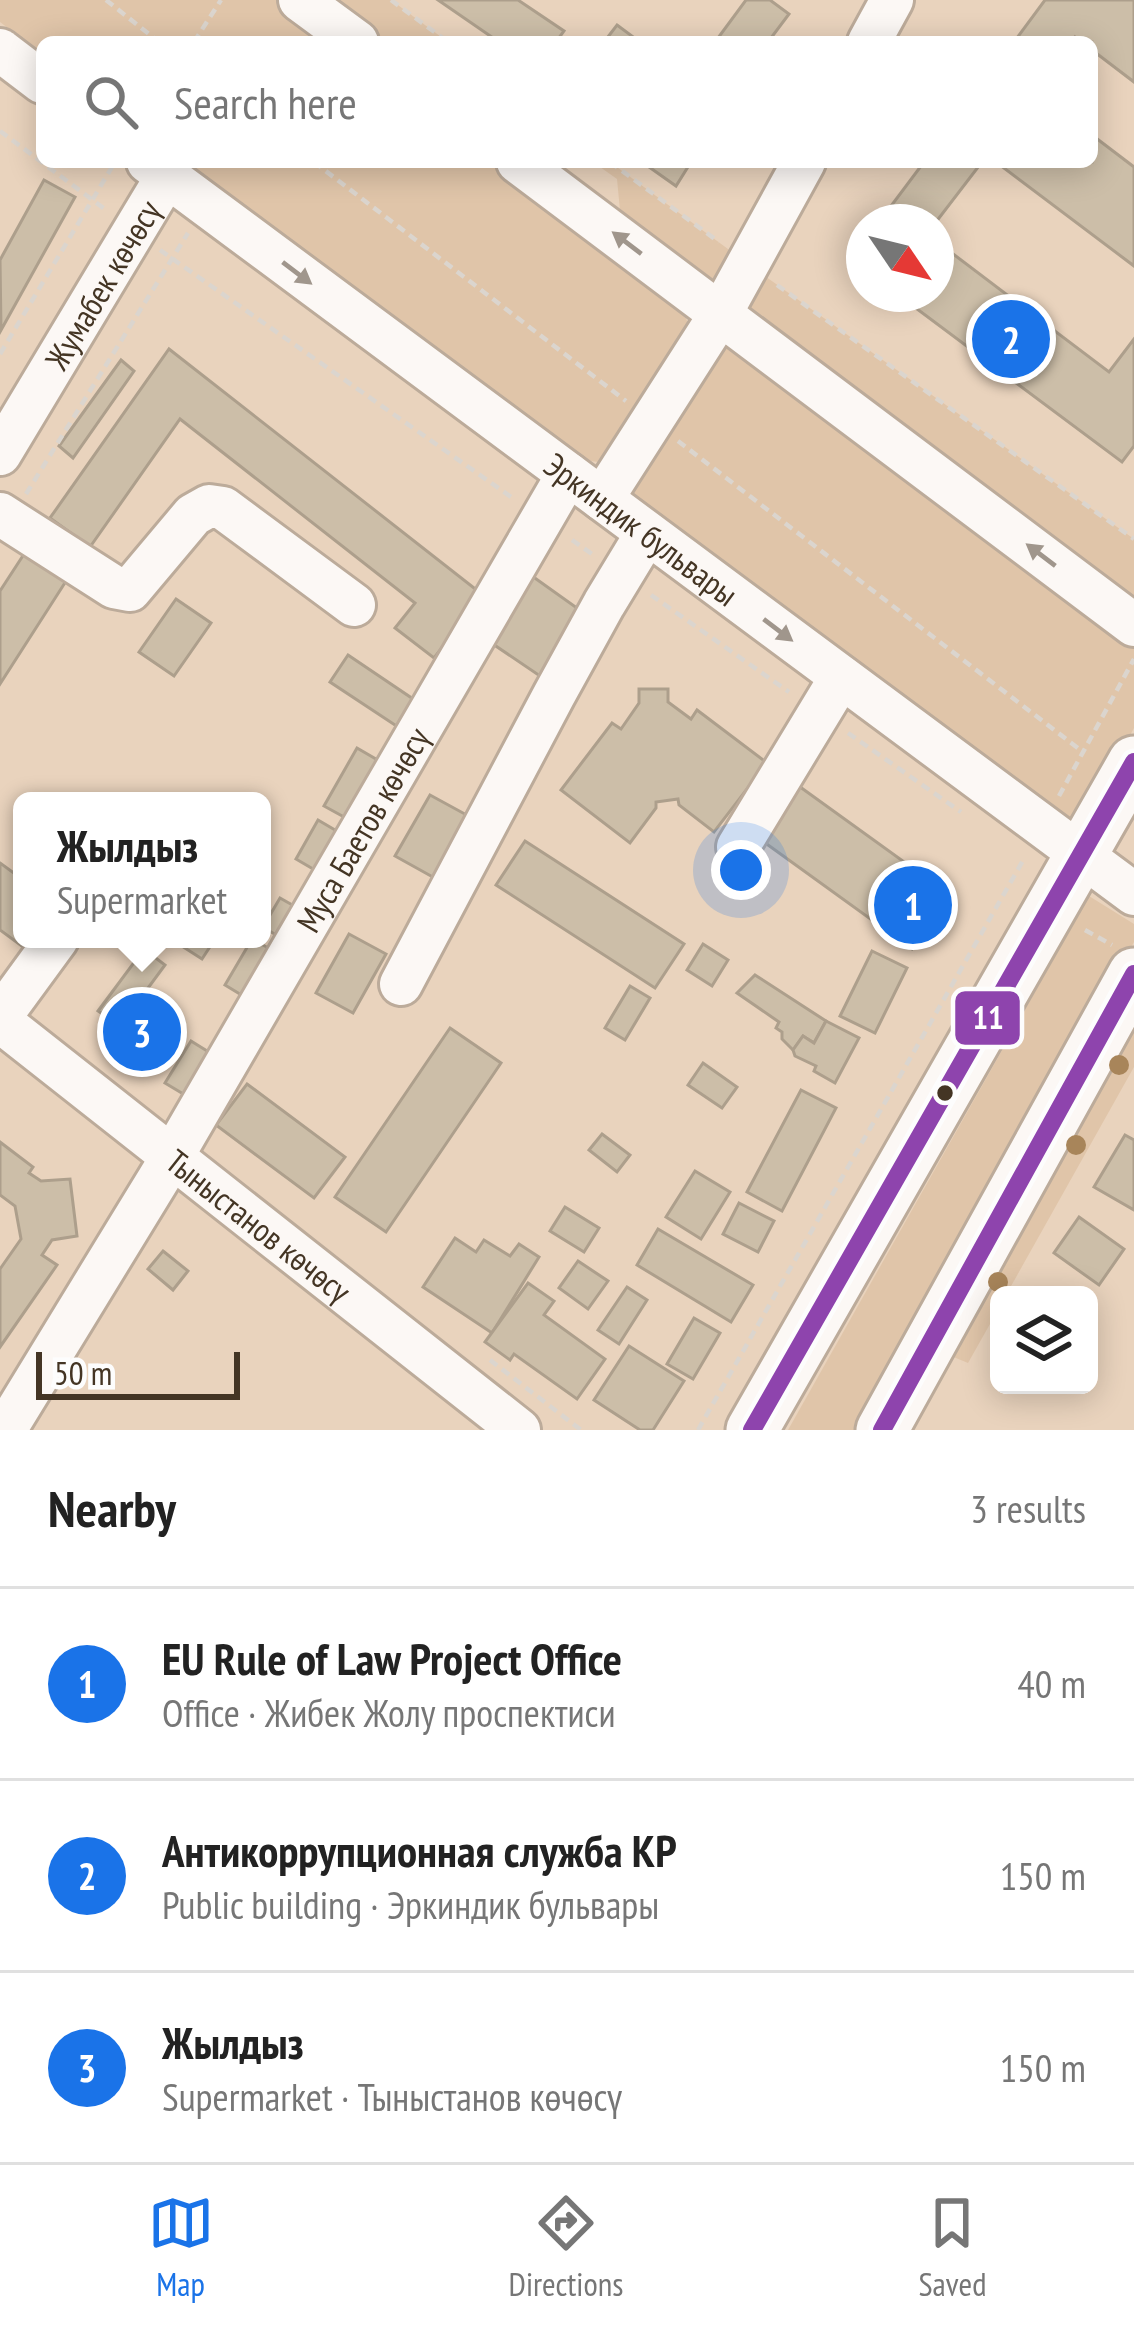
<!DOCTYPE html>
<meta charset="utf-8">
<style>
body{margin:0;font-family:"PT Sans Narrow",sans-serif;background:#f2f2f2;color:#222}
.controls{position:absolute;right:36px;bottom:36px;display:grid;overflow:hidden;border-radius:18px;box-shadow:0 6px 30px #0003}
.controls button{width:108px;height:108px;display:grid;place-items:center;padding:0;border:0;border-bottom:3px solid #e0e0e0;background:#fff;color:#222;font:60px sans-serif}
.compass{position:absolute;left:846px;top:204px;width:108px;height:108px;border-radius:50%;background:#fff;box-shadow:0 6px 30px #0003;rotate:125deg}
.scale{position:absolute;left:36px;bottom:30px;width:204px;box-sizing:border-box;padding-left:12px;border:6px solid #443524;border-top:0;font-size:33px;line-height:42px;white-space:nowrap;color:#443524;-webkit-text-stroke:9px #fdfdfd;paint-order:stroke}
.you{position:absolute;left:741px;top:870px;width:42px;height:42px;margin:-30px;border:9px solid #fff;border-radius:50%;background:#1a73e8;box-shadow:0 0 0 18px #1a73e833}
.badge{display:grid;place-items:center;width:78px;height:78px;border-radius:50%;background:#1a73e8;color:#fff;font-size:39px;font-weight:700}
.pin{position:absolute;translate:-50% -50%;border:6px solid #fff;box-shadow:0 3px 12px #0006}
.popup{position:absolute;left:13px;top:792px;width:258px;height:156px;box-sizing:border-box;display:grid;place-content:center;border-radius:18px;background:#fff;filter:drop-shadow(0 3px 9px #0005);font-size:39px;white-space:nowrap;color:#767676}
.popup b{font-size:45px;color:#222}
.popup::after{content:'';position:absolute;left:50%;top:100%;margin-left:-24px;border:24px solid transparent;border-top-color:#fff}
.list{margin:0;padding:0;list-style:none}
h2{display:flex;justify-content:space-between;align-items:center;height:156px;margin:0;padding:0 48px;font-size:51px}
h2 small{font-size:39px;font-weight:400;color:#767676}
.list li{display:grid;grid-template-columns:78px 1fr auto;gap:36px;align-items:center;box-sizing:border-box;height:192px;padding:0 48px;border-top:3px solid #e0e0e0}
.list b{display:block;font-size:45px;white-space:nowrap}
.list p{margin:0;font-size:39px;white-space:nowrap;color:#767676}
.list em{font-size:39px;font-style:normal;color:#767676}
.icon{flex:none;width:66px;height:66px;fill:none;stroke:currentColor;stroke-width:2;stroke-linecap:round;stroke-linejoin:round}
.map{position:relative;flex:none;width:1134px;height:1430px;overflow:hidden}
.search{position:absolute;background:#fff;box-shadow:0 6px 30px #0003;left:36px;right:36px;top:36px;height:132px;display:flex;align-items:center;gap:30px;box-sizing:border-box;padding:0 42px;border-radius:18px;color:#767676;font-size:45px}
.sheet{height:732px;background:#fff}
nav{display:flex;justify-content:space-around;align-items:center;box-sizing:border-box;height:168px;border-top:3px solid #e0e0e0;background:#fff;font-size:33px;color:#767676}
nav a{display:grid;justify-items:center;gap:6px}
nav .on{color:#1a73e8}
.map>svg:first-child{display:block}
.green{fill:#e0c5a9}
.building{fill:#ccbea8;stroke:#ad9f8c;stroke-width:3}
.lines{fill:none;stroke-linecap:round;stroke-linejoin:round}
.minor-casing{stroke:#bcab9a;stroke-width:48}
.major-casing{stroke:#bcab9a;stroke-width:57}
.path{stroke:#dbd5ce;stroke-width:4.5;stroke-dasharray:9 6;stroke-linecap:butt}
.minor{stroke:#fcf8f5;stroke-width:42}
.major{stroke:#fcf8f5;stroke-width:51}
.bus-1-casing{stroke:#fdfdfd;stroke-width:27}
.bus-1{stroke:#8e44ad;stroke-width:18}
.tree{fill:#a8855a}
.oneway{fill:#a0968c}
.bus-dot{fill:#443524;stroke:#fdfdfd;stroke-width:4.5}
.labels{text-anchor:middle;dominant-baseline:central;stroke-width:12;stroke-linejoin:round;paint-order:stroke}
.street-label{font-size:33px;fill:#443524;stroke:#fdfdfd}
.line-badge{stroke:#fdfdfd;stroke-width:4.5}
.badge-label{font-size:33px;text-anchor:middle;font-weight:bold;fill:#fff}
</style>
<div class="map">
<svg width="1134" height="1430" viewBox="0 0 1134 1430">
<rect width="100%" height="100%" fill="#e9d3bd"/>
<!-- green -->
<g class="green">
<path d="M 0,0 L 276,0 L 331,42 L 42,42 L 42,54 L 0,22 Z"/>
<path d="M 325,0 L 391,0 L 448,42 L 382,42 Z"/>
<path d="M 185,162 L 490,162 L 675,303 L 683,310 L 690,329 L 608,458 L 598,462 L 577,459 Z"/>
<path d="M 593,162 L 610,162 L 732,252 L 711,281 L 621,221 L 617,179 Z"/>
<path d="M 762,274 L 1134,539 L 1134,604 L 752,323 L 749,306 Z"/>
<path d="M 727,347 L 736,348 L 747,354 L 1134,647 L 1134,728 L 1091,806 L 1075,818 L 1067,820 L 637,501 L 633,490 L 633,477 L 715,351 Z"/>
<path d="M 1089,896 L 1134,924 L 1134,942 L 856,1430 L 788,1430 Z"/>
<path d="M 1134,1013 L 1134,1067 L 1006,1295 L 999,1295 L 999,1308 L 968,1363 L 944,1353 Z"/>
</g>
<!-- building -->
<g class="building">
<path d="M 438,0 L 518,0 L 564,31 L 556,42 L 499,42 Z"/>
<path d="M 746,0 L 770,0 L 789,14 L 768,42 L 715,42 Z"/>
<path d="M 1045,0 L 1134,0 L 1134,82 L 1092,50 L 1092,42 L 1082,42 L 1075,37 L 1072,42 L 1014,42 Z"/>
<path d="M 617,25 L 636,39 L 634,42 L 604,42 Z"/>
<path d="M 1092,135 L 1134,167 L 1134,266 L 996,162 L 1092,162 Z"/>
<path d="M 642,162 L 691,162 L 676,186 Z"/>
<path d="M 924,162 L 982,162 L 936,222 L 879,222 Z"/>
<path d="M 44,180 L 75,197 L 1,330 L 0,260 Z"/>
<path d="M 936,241 L 1109,372 L 1134,339 L 1134,446 L 1122,462 L 897,294 L 936,294 Z"/>
<path d="M 169,349 L 483,595 L 434,658 L 395,628 L 415,603 L 180,419 L 90,547 L 50,518 Z"/>
<path d="M 121,360 L 134,371 L 73,458 L 59,446 Z"/>
<path d="M 26,551 L 68,578 L 0,684 L 0,591 Z"/>
<path d="M 532,576 L 584,613 L 540,676 L 487,640 Z"/>
<path d="M 176,599 L 211,623 L 174,676 L 139,652 Z"/>
<path d="M 348,655 L 419,703 L 401,729 L 330,682 Z"/>
<path d="M 639,689 L 668,689 L 668,702 L 691,719 L 697,710 L 767,763 L 714,832 L 679,805 L 678,799 L 656,802 L 656,808 L 630,843 L 561,790 L 612,723 L 621,729 L 639,703 Z"/>
<path d="M 357,748 L 388,766 L 355,823 L 324,806 Z"/>
<path d="M 796,784 L 950,895 L 912,949 L 757,837 Z"/>
<path d="M 430,795 L 474,819 L 440,881 L 395,856 Z"/>
<path d="M 318,820 L 347,837 L 325,876 L 296,859 Z"/>
<path d="M 525,841 L 684,944 L 655,988 L 496,885 Z"/>
<path d="M 0,863 L 22,879 L 22,939 L 47,939 L 34,955 L 0,930 Z"/>
<path d="M 280,898 L 303,911 L 286,941 L 263,927 Z"/>
<path d="M 349,934 L 386,954 L 353,1013 L 316,993 Z"/>
<path d="M 176,939 L 215,939 L 202,959 L 174,941 Z"/>
<path d="M 252,939 L 281,955 L 253,1002 L 225,985 Z"/>
<path d="M 703,944 L 728,960 L 712,986 L 687,970 Z"/>
<path d="M 144,949 L 165,965 L 120,1026 L 98,1011 Z"/>
<path d="M 872,951 L 907,968 L 875,1033 L 840,1016 Z"/>
<path d="M 755,975 L 826,1021 L 814,1043 L 803,1036 L 793,1050 L 782,1039 L 782,1032 L 776,1028 L 779,1022 L 737,993 Z"/>
<path d="M 630,986 L 650,998 L 625,1040 L 605,1028 Z"/>
<path d="M 145,1002 L 170,1021 L 139,1061 L 115,1042 Z"/>
<path d="M 826,1021 L 859,1038 L 835,1083 L 814,1071 L 816,1066 L 795,1056 L 793,1050 L 803,1036 L 814,1043 Z"/>
<path d="M 450,1028 L 501,1063 L 386,1232 L 335,1197 Z"/>
<path d="M 191,1041 L 220,1059 L 195,1101 L 165,1083 Z"/>
<path d="M 703,1063 L 737,1087 L 722,1108 L 688,1085 Z"/>
<path d="M 247,1084 L 345,1157 L 314,1198 L 216,1125 Z"/>
<path d="M 801,1090 L 836,1108 L 782,1211 L 747,1192 Z"/>
<path d="M 602,1134 L 630,1155 L 617,1172 L 589,1150 Z"/>
<path d="M 1125,1135 L 1134,1140 L 1134,1210 L 1094,1187 Z"/>
<path d="M 0,1142 L 33,1167 L 29,1173 L 41,1181 L 70,1179 L 77,1236 L 52,1240 L 42,1255 L 57,1265 L 0,1347 L 0,1269 L 21,1239 L 15,1206 L 0,1195 Z"/>
<path d="M 695,1171 L 730,1192 L 701,1239 L 666,1217 Z"/>
<path d="M 739,1203 L 774,1221 L 758,1252 L 723,1234 Z"/>
<path d="M 565,1207 L 599,1228 L 584,1252 L 550,1231 Z"/>
<path d="M 1079,1217 L 1124,1249 L 1099,1285 L 1054,1253 Z"/>
<path d="M 658,1229 L 753,1285 L 731,1322 L 637,1265 Z"/>
<path d="M 455,1238 L 476,1252 L 484,1240 L 510,1256 L 519,1244 L 539,1257 L 492,1333 L 423,1287 Z"/>
<path d="M 163,1251 L 188,1271 L 173,1290 L 148,1269 Z"/>
<path d="M 578,1261 L 608,1281 L 588,1309 L 559,1288 Z"/>
<path d="M 528,1283 L 554,1301 L 544,1315 L 605,1359 L 577,1399 L 514,1354 L 510,1360 L 485,1342 Z"/>
<path d="M 627,1287 L 647,1300 L 619,1344 L 598,1330 Z"/>
<path d="M 694,1318 L 720,1333 L 693,1379 L 667,1364 Z"/>
<path d="M 629,1346 L 684,1381 L 653,1430 L 640,1430 L 594,1400 Z"/>
</g>
<g class="lines">
<!-- minor casing -->
<g class="minor-casing">
<g id="minor">
<path d="M 300,0 L 357,42"/>
<path d="M 869,42 L 892,0"/>
<path d="M 0,50 L 42,82"/>
<path id="s1" d="M 148,162 L 1134,894"/>
<path d="M 518,162 L 1134,625"/>
<path id="s2" d="M 0,454 L 167,176"/>
<path d="M 602,499 L 721,313 L 804,162"/>
<path d="M 0,514 L 114,587 L 130,590 L 193,515 L 209,506 L 223,508 L 354,605"/>
<path d="M 738,847 L 841,677"/>
<path d="M 401,984 L 554,695 L 604,604 L 647,533"/>
<path d="M 0,1017 L 57,939"/>
<path id="s3" d="M 0,1021 L 519,1430"/>
<path id="s4" d="M 5,1430 L 172,1157 L 568,474"/>
</g>
</g>
<!-- major casing -->
<g class="major-casing">
<g id="major">
<path d="M 752,1430 L 1134,762"/>
<path d="M 882,1430 L 1134,974"/>
</g>
</g>
<!-- path -->
<g class="path">
<path d="M 106,0 L 159,42"/>
<path d="M 391,0 L 448,42"/>
<path d="M 194,42 L 221,0"/>
<path d="M 0,131 L 106,210"/>
<path d="M 314,162 L 626,401"/>
<path d="M 610,162 L 719,242"/>
<path d="M 160,250 L 514,499"/>
<path d="M 777,285 L 1134,539"/>
<path d="M 0,354 L 115,162"/>
<path d="M 678,441 L 1083,752"/>
<path d="M 26,494 L 188,233"/>
<path d="M 572,540 L 592,554"/>
<path d="M 651,595 L 789,692"/>
<path d="M 848,733 L 961,812"/>
<path d="M 1059,796 L 1134,659"/>
<path d="M 1085,930 L 1112,945"/>
<path d="M 490,1360 L 581,1430"/>
<path d="M 698,1430 L 1025,857"/>
</g>
<!-- minor -->
<use href="#minor" class="minor"/>
<!-- major -->
<use href="#major" class="major"/>
<!-- bus-1 casing -->
<g class="bus-1-casing">
<g id="bus-1">
<path d="M 752,1430 L 1134,762"/>
<path d="M 882,1430 L 1134,974"/>
</g>
</g>
<!-- bus-1 -->
<use href="#bus-1" class="bus-1"/>
</g>
<!-- trees -->
<g class="tree">
<circle cx="1119" cy="1065" r="10"/>
<circle cx="1076" cy="1145" r="10"/>
<circle cx="998" cy="1282" r="10"/>
</g>
<!-- one-way arrows -->
<defs><path id="oneway-solid" d="M-6-.8H1V-3.2L6.5 0L1 3.2V.8H-6Z" transform="scale(3)"/></defs>
<g class="oneway">
<use href="#oneway-solid" transform="translate(627 243) rotate(-143)"/>
<use href="#oneway-solid" transform="translate(297 273) rotate(37)"/>
<use href="#oneway-solid" transform="translate(1041 555) rotate(-143)"/>
<use href="#oneway-solid" transform="translate(778 630) rotate(37)"/>
</g>
<!-- markers -->
<circle class="bus-dot" cx="945" cy="1093" r="10"/>
<g class="labels">
<!-- street labels -->
<g class="street-label">
<text stroke="none"><textPath href="#s2" startOffset="198">Жумабек көчөсү</textPath></text>
<text stroke="none"><textPath href="#s1" startOffset="615">Эркиндик бульвары</textPath></text>
<text stroke="none"><textPath href="#s4" startOffset="699">Муса Баетов көчөсү</textPath></text>
<text stroke="none"><textPath href="#s3" startOffset="330">Тыныстанов көчөсү</textPath></text>
</g>
</g>
<rect class="line-badge" x="953" y="989" width="69" height="58" rx="12" fill="#8e44ad"/>
<g class="badge-label">
<text x="988" y="1029">11</text>
</g>
</svg>
<div class="controls">
<button><svg class="icon" aria-label="layers" viewBox="0 0 24 24"><path d="M12 4l9 5-9 5-9-5zM3 14l9 5 9-5"/></svg></button>
</div>
<svg class="compass" viewBox="-18 -18 36 36"><path d="M0-13l5 13h-10z" fill="#e53935"/><path d="M0 13l5-13h-10z" fill="#767676"/></svg>
<div class="scale">50 m</div>
<div class="you"></div>
<div class="pin badge" style="left:913px;top:905px">1</div>
<div class="pin badge" style="left:1011px;top:339px">2</div>
<div class="pin badge" style="left:142px;top:1032px">3</div>
<div class="popup"><b>Жылдыз</b>Supermarket</div>
<div class="search"><svg class="icon" aria-label="search" viewBox="0 0 24 24"><circle cx="10" cy="10" r="6"/><path d="M15 15l6 6"/></svg>Search here</div>
</div>
<section class="sheet">
<h2>Nearby<small>3 results</small></h2>
<ul class="list">
<li><span class="badge">1</span><div><b>EU Rule of Law Project Office</b><p>Office · Жибек Жолу проспектиси</p></div><em>40 m</em></li>
<li><span class="badge">2</span><div><b>Антикоррупционная служба КР</b><p>Public building · Эркиндик бульвары</p></div><em>150 m</em></li>
<li><span class="badge">3</span><div><b>Жылдыз</b><p>Supermarket · Тыныстанов көчөсү</p></div><em>150 m</em></li>
</ul>
</section>
<nav>
<a class="on"><svg class="icon" aria-label="map" viewBox="0 0 24 24"><path d="M3 6l6-2 6 2 6-2v14l-6 2-6-2-6 2zM9 4v14M15 6v14"/></svg>Map</a>
<a><svg class="icon" aria-label="directions" viewBox="0 0 24 24"><path d="M12 3l9 9-9 9-9-9zM9 14v-3h6M13 9l2 2-2 2"/></svg>Directions</a>
<a><svg class="icon" aria-label="saved" viewBox="0 0 24 24"><path d="M7 4h10v16l-5-4-5 4z"/></svg>Saved</a>
</nav>
